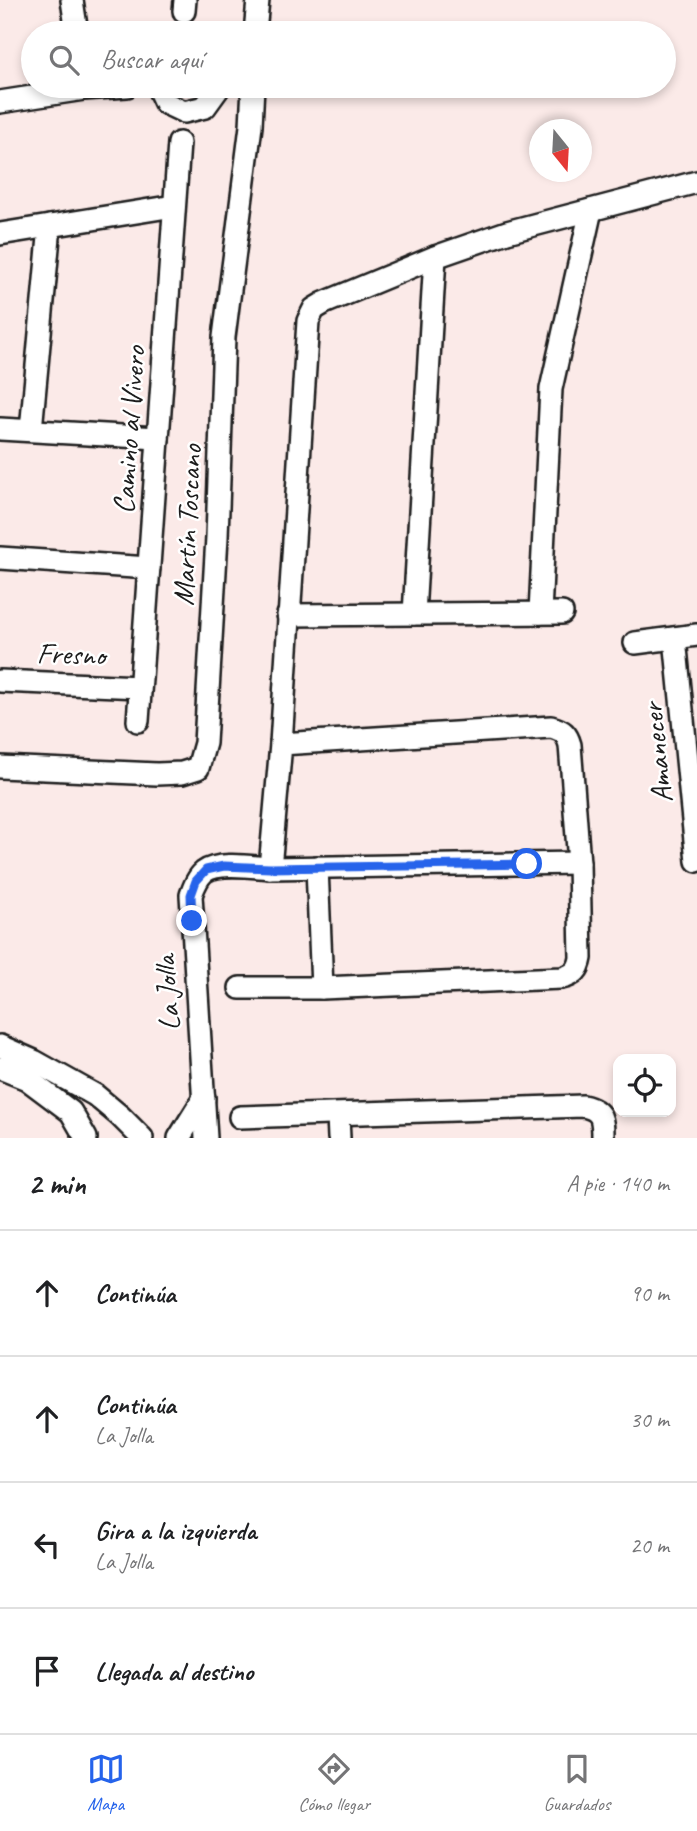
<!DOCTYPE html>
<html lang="es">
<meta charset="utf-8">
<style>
body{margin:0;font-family:Caveat,sans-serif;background:#f6f6f6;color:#202124}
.controls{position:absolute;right:21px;bottom:21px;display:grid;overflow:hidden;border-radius:14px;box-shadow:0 4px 10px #0003}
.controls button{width:63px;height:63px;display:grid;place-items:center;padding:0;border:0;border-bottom:2px solid #e0e0e0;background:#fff;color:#202124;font:35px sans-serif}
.compass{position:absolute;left:529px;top:119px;width:63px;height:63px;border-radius:50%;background:#fff;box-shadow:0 4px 10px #0003;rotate:162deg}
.stop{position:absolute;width:21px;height:21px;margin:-16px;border:5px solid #2563eb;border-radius:50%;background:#fff}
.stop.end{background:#2563eb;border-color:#fff;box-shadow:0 2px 7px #0008}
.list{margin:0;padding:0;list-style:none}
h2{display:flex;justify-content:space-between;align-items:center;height:91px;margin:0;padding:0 28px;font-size:30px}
h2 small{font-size:23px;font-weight:400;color:#757577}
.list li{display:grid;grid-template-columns:46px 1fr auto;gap:21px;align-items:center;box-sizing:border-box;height:126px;padding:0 28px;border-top:2px solid #e0e0e0}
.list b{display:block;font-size:26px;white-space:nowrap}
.list p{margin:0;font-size:23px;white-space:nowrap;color:#757577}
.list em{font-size:23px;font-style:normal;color:#757577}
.icon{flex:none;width:38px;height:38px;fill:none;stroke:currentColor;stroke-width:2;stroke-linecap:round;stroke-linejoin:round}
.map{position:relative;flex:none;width:697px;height:1138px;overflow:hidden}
.search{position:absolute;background:#fff;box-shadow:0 4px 10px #0003;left:21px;right:21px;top:21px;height:77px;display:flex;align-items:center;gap:18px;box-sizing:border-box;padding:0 24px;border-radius:38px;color:#757577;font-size:26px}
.sheet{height:595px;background:#fff}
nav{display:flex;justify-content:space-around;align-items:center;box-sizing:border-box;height:98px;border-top:2px solid #e0e0e0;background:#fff;font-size:19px;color:#757577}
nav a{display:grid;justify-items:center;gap:4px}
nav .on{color:#2563eb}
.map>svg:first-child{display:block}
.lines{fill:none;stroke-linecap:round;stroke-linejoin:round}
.minor-casing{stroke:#1c1c1c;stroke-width:26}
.minor{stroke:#fff;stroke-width:21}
.route{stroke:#2563eb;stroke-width:9}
.labels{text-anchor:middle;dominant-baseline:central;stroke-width:5;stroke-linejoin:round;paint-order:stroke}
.street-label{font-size:30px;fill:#1c1c1c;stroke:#fff}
</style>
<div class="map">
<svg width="697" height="1138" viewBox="0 0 697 1138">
<rect width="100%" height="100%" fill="#fbeae8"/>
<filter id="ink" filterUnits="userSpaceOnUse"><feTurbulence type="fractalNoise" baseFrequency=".0143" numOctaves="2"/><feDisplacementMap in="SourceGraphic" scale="14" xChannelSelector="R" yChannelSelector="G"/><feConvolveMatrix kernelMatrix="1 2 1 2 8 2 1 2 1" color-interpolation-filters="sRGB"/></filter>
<g filter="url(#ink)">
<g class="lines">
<!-- minor casing -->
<g class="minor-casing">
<g id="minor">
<path d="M 72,0 L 77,33"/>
<path d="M 184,11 L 185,0"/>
<path d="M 255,33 L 258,0"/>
<path d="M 157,86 L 165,103 L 184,112 L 205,107 L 218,89 L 217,86"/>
<path d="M 0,102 L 84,89 L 127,86"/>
<path d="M 0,234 L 174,206"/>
<path d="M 0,429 L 158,438"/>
<path d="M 31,430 L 50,226"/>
<path d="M 0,558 L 149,568"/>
<path d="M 540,613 L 551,389 L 591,210"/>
<path d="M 414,614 L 435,257"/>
<path d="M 288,615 L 562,613"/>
<path d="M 675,638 L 697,861"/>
<path d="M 635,643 L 697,635"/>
<path d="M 0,681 L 140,687"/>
<path d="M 138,721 L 179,143"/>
<path d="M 281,744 L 308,321 L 314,309 L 324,303 L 435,257 L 507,232 L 697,182"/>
<path d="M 0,767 L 157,774 L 182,773 L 198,768 L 205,743 L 217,537 L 224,337 L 251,126 L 253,86"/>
<path d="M 317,867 L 322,988"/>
<path d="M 240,988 L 322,988 L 562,978 C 574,975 579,970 581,958 L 579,863 L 570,745 C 567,734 563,730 551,727 L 281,744 L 270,868"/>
<path d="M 0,1046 L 34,1061 L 95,1095 L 120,1116 L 142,1138"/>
<path d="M 0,1068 L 27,1079 L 71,1112 L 86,1138"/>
<path d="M 338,1115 L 339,1138"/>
<path d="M 240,1117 L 583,1106 C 603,1110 603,1120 603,1138"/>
<path d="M 179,1138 L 204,1098"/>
<path d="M 206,1138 L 191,895 C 194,887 197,878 204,872 C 218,861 253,867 270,868 L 579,863"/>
</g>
</g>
<!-- minor -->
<use href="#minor" class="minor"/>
</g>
</g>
<g class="lines" filter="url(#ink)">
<!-- route -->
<path class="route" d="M 192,921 L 191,895 L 196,881 L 206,870 L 224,866 L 270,868 L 527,864"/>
</g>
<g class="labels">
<!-- street labels -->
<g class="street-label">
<text transform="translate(129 430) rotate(-86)">Camino al Vivero</text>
<text transform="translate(187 525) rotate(-87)">Martín Toscano</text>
<text transform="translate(71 654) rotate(2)">Fresno</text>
<text transform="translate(657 753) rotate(-96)">Amanecer</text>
<text transform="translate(167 993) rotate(-94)">La Jolla</text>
</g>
</g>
</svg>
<div class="controls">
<button><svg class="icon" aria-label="locate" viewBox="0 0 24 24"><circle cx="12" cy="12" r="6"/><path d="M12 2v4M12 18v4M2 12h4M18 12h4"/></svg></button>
</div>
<svg class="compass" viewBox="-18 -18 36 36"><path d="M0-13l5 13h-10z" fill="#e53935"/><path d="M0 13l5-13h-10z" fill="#757577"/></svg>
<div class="stop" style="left:527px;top:864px"></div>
<div class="stop end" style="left:192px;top:921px"></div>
<div class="search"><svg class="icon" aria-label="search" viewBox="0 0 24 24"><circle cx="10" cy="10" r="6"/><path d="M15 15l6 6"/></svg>Buscar aquí</div>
</div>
<section class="sheet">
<h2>2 min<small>A pie · 140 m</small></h2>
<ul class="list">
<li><svg class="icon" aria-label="ahead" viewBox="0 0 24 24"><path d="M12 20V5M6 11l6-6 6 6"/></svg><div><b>Continúa</b></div><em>90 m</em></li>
<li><svg class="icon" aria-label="ahead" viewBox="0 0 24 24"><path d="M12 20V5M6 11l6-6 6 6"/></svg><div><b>Continúa</b><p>La Jolla</p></div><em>30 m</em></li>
<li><svg class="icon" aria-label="left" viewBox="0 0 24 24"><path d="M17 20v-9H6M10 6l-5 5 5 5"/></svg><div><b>Gira a la izquierda</b><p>La Jolla</p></div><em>20 m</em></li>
<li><svg class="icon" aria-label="arrive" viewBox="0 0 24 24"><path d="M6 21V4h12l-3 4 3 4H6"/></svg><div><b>Llegada al destino</b></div></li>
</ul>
</section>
<nav>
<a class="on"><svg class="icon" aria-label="map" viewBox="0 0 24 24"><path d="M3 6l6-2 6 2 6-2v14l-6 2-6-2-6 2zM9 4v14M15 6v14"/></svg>Mapa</a>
<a><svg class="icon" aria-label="directions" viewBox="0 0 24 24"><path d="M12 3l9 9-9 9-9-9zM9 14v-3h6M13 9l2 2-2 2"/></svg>Cómo llegar</a>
<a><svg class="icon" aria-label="saved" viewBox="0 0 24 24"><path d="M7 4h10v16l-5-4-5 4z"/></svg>Guardados</a>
</nav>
